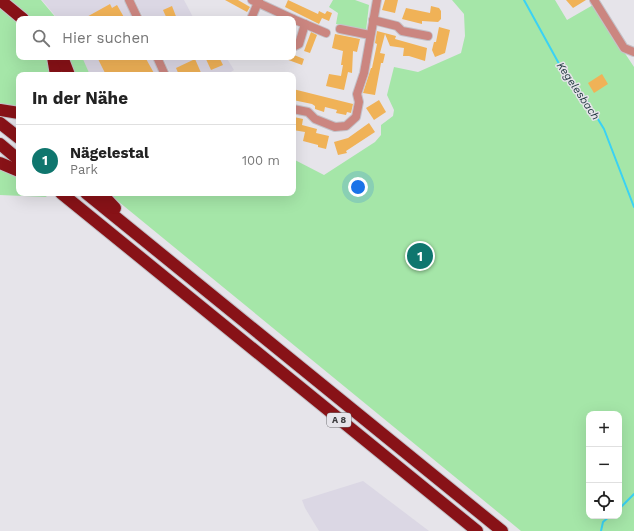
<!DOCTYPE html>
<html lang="de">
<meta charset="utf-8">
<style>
body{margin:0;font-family:"Work Sans",sans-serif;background:#f6f6f6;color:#222}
.controls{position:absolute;right:12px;bottom:12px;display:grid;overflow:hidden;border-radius:8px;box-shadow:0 4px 16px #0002}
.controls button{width:36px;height:36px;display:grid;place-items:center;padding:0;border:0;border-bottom:1px solid #e0e0e0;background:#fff;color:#222;font:20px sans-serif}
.you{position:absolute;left:358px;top:187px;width:14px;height:14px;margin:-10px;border:3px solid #fff;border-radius:50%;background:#1a73e8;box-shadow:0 0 0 6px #1a73e833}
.badge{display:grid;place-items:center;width:26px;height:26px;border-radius:50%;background:#0f766e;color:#fff;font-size:13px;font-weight:700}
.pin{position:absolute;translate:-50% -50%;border:2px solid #fff;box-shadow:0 1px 4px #0006}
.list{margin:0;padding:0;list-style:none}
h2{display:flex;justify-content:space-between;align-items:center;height:52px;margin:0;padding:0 16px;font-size:17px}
h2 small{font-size:13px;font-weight:400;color:#767676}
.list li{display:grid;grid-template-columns:26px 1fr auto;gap:12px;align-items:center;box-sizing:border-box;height:72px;padding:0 16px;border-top:1px solid #e0e0e0}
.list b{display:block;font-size:15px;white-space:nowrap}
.list p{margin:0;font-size:13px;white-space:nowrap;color:#767676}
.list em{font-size:13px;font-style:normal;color:#767676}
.icon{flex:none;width:22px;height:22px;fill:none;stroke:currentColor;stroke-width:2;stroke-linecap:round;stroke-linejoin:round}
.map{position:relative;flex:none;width:634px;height:531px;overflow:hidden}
.search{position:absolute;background:#fff;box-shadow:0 4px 16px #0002;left:16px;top:16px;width:280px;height:44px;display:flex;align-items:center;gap:10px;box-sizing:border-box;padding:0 14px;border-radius:8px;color:#767676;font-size:15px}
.panel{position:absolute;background:#fff;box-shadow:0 4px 16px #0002;left:16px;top:72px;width:280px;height:124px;border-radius:8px}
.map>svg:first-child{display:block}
.built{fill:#dbd7e4}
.green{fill:#a5e6a8;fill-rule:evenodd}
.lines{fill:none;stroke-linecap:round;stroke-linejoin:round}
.stream{stroke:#3ad2f4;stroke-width:2}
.building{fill:#f0b257}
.minor-casing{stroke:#c4c2c8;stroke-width:10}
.motorway-casing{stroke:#c4c2c8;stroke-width:14}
.minor{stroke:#cb8680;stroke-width:8}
.motorway{stroke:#881217;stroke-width:12}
.labels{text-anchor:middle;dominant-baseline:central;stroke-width:3;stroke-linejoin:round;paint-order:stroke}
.shield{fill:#e6e4ea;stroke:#6f6e72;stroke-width:1}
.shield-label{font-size:9px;font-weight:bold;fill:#3c3b3e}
.water-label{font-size:11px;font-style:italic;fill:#1f373e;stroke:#e6e4ea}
</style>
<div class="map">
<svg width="634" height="531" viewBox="0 0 634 531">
<rect width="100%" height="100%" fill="#e6e4ea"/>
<!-- built -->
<g class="built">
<path d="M 42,0 L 126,0 L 136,19 L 58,19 Z"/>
<path d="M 135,0 L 184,0 L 194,19 L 144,19 Z"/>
<path d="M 81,57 L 154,57 L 163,75 L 90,75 Z"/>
<path d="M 163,57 L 226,57 L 234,70 L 226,75 L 171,75 Z"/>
<path d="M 363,481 L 429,531 L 319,531 L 305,508 L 302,500 Z"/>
</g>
<!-- green -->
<g class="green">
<path d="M 0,0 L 41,0 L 57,19 L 19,19 L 19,57 L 82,57 L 90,75 L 19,75 L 19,121 L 0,105 Z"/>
<path d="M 333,0 L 355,0 L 369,5 L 366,30 L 336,24 L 338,13 L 329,7 Z"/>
<path d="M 452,0 L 555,0 L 567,20 L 593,5 L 634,67 L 634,531 L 521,531 L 108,193 L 293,193 L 293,159 L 324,175 L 375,142 L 381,135 L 381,125 L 393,116 L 394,110 L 387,95 L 394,67 L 418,72 L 461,53 L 465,36 L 464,14 ZM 589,414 L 619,414 L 619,516 L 589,516 Z"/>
<path d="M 0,169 L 19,176 L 19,193 L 41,193 L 47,197 L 0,195 Z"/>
</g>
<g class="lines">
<!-- stream -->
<g class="stream">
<path d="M 524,0 L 563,71 L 585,98 L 604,129 L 634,207"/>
<path d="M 619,509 L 634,494"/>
<path d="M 601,531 L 603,522 L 610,516"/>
</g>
</g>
<!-- building -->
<g class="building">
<path d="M 225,0 L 238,0 L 250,7 L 247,12 Z"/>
<path d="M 288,0 L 318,14 L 319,11 L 325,14 L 327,11 L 332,13 L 329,21 L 322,18 L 319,24 L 285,7 Z"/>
<path d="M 385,0 L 398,0 L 395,13 L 382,10 Z"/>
<path d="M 566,0 L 586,0 L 573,8 Z"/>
<path d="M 110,4 L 112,8 L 117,5 L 125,19 L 83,19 Z"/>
<path d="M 172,6 L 177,19 L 167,19 L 163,10 Z"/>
<path d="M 431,6 L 439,8 L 441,11 L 441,19 L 438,22 L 422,21 L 422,24 L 402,19 L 406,8 L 430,13 Z"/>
<path d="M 439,27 L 450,30 L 445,53 L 435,57 L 432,50 L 434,42 L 436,42 Z"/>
<path d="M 377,31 L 396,36 L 395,39 L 427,48 L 425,61 L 409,56 L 403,56 L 404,48 L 390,46 L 385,34 L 380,53 L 385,54 L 383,63 L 381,63 L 375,95 L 363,93 L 371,68 L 372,68 L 377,44 L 375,43 Z"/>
<path d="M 311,32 L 317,35 L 310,53 L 304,51 Z"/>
<path d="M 335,34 L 360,39 L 357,52 L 353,51 L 352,73 L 348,72 L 344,90 L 326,86 L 329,74 L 341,76 L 343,65 L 341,65 L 343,51 L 332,48 Z"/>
<path d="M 294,55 L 304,59 L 302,65 L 283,58 L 294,57 Z"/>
<path d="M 97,57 L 145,57 L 155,75 L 106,75 Z"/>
<path d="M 205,57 L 219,57 L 223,65 L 211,70 Z"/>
<path d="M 195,59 L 202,75 L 179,75 L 176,68 Z"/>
<path d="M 602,74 L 608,84 L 594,93 L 588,83 Z"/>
<path d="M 293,89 L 353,104 L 351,113 L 347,112 L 346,115 L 336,113 L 337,110 L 325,107 L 324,112 L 315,109 L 315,106 L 312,104 L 293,100 Z"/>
<path d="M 379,100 L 386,112 L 374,120 L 366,108 Z"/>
<path d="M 294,117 L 303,119 L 302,125 L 317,129 L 316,133 L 329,136 L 326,149 L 318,147 L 318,145 L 303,141 L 305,132 L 293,130 Z"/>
<path d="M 369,123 L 375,132 L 346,151 L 347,153 L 338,155 L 334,142 L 348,138 Z"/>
</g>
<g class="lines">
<!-- minor casing -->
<g class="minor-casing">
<g id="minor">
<path d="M 129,0 L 138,19"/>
<path d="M 252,0 L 293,19"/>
<path d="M 594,0 L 624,48 L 634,52"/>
<path d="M 251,19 L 259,0"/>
<path d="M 293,19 L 326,33"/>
<path d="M 373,20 L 397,26 L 402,31 L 428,36"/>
<path d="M 340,29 L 370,35"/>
<path d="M 293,47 L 299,44 L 305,24"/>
<path d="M 157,57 L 165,75"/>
<path d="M 293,109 L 308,112 L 315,119 L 335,127 L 346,126 L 356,117 L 359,102 L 357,94 L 364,73 L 377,0"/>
</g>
</g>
<!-- motorway casing -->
<g class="motorway-casing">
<g id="motorway">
<path d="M 0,0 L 23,19"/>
<path d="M 53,57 L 56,75"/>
<path d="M 62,57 L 69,75"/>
<path d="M 0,110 L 19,113"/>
<path d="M 0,123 L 19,138"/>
<path d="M 0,144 L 19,160"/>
<path d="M 0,163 L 19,171"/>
<path d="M 61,193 L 477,531"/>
<path d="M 86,193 L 502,531"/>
<path d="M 101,193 L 115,208"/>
</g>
</g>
<!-- minor -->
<use href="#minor" class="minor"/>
<!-- motorway -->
<use href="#motorway" class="motorway"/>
</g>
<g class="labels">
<!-- shield labels -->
<rect class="shield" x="327" y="413" width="24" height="14" rx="3"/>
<g class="shield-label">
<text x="339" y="420">A 8</text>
</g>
<!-- water labels -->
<g class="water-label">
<text transform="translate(578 91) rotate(56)">Kegelesbach</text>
</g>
</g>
</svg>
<div class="controls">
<button>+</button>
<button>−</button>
<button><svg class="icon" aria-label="locate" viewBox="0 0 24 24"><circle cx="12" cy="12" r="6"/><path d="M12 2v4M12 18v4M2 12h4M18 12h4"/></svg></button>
</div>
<div class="you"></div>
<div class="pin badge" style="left:420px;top:256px">1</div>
<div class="search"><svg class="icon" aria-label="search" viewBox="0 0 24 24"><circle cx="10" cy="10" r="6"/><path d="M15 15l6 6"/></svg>Hier suchen</div>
<section class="panel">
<h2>In der Nähe<small></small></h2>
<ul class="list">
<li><span class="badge">1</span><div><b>Nägelestal</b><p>Park</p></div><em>100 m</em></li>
</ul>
</section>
</div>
